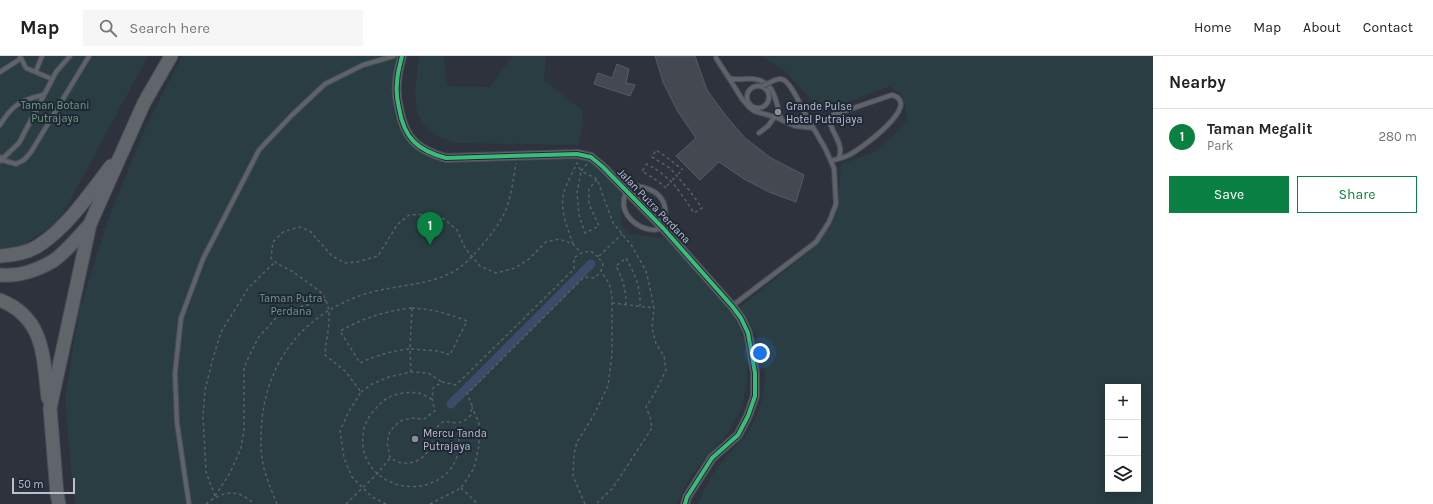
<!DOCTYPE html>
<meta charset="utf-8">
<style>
body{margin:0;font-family:Karla,sans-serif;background:#f6f6f6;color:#222}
.controls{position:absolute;right:12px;bottom:12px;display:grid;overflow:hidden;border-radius:0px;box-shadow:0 2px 10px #0003}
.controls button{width:36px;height:36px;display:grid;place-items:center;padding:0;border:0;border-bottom:1px solid #e0e0e0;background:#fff;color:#222;font:20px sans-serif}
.scale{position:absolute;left:12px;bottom:10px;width:63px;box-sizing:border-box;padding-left:4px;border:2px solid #b9bfcb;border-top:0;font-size:11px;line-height:14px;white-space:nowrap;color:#b9bfcb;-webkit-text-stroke:3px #202837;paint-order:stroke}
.you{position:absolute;left:760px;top:297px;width:14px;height:14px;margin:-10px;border:3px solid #fff;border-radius:50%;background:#1a73e8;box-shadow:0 0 0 6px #1a73e833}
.badge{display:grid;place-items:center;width:26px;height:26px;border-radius:50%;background:#0b8043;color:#fff;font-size:13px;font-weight:700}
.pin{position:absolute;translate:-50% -33px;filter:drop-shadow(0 1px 2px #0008)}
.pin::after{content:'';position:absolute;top:21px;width:14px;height:12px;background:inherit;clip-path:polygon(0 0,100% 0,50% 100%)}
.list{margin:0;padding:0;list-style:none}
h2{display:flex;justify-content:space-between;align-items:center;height:52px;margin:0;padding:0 16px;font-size:17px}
h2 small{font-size:13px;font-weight:400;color:#767676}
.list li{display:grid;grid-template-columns:26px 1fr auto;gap:12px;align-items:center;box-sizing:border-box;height:56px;padding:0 16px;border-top:1px solid #e0e0e0}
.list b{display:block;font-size:15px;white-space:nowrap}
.list p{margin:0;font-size:13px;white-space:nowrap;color:#767676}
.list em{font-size:13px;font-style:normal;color:#767676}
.actions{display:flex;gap:8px;padding:12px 16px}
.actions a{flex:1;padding:9px 0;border:1px solid #0b8043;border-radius:0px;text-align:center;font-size:14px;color:#0b8043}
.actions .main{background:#0b8043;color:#fff}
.icon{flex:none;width:22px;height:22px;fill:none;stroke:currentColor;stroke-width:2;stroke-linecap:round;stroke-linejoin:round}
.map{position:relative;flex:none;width:1153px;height:448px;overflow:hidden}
header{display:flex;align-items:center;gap:24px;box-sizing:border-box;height:56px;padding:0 20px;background:#fff;border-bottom:1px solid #e0e0e0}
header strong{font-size:19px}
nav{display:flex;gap:22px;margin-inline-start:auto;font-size:14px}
.search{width:280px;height:36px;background:#f6f6f6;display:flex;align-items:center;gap:10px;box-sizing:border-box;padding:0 14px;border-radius:0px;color:#767676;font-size:15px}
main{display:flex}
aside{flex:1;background:#fff}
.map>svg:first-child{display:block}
.green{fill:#2a3d42;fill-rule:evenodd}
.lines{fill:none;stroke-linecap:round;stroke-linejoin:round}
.canal{stroke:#3c4b66;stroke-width:9}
.building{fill:#444951;stroke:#565a63}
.lane-casing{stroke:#4a4d54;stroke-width:6}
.street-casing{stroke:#4a4d54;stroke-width:10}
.primary-casing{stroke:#484d55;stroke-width:15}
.path{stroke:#5b6066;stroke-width:1.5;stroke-dasharray:3 3;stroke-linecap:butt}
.lane{stroke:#5e6269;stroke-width:4}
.street{stroke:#5e6269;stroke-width:8}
.primary{stroke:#60646b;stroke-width:13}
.lane-bridge-casing{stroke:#4a4d54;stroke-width:6;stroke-linecap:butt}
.lane-bridge{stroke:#5e6269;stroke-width:4}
.cycleway-casing{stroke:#202837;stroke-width:6}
.cycleway{stroke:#3abd76;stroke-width:4}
.poi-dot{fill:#888e99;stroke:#202837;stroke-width:1.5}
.labels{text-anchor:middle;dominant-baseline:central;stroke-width:4;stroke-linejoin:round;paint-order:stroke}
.park-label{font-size:11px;fill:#709c7c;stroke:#202837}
.poi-label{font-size:11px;fill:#b9bfcb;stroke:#202837;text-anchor:start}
.street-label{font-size:11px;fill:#b9bfcb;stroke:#202837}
</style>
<header>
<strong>Map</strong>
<div class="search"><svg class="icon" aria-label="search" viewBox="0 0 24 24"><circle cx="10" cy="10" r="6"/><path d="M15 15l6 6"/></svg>Search here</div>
<nav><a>Home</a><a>Map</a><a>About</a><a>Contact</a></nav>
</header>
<main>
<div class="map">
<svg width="1153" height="448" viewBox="0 0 1153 448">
<rect width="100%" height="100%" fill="#2d323c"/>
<!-- green -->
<g class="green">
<path d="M 0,0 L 148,0 L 59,165 L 20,191 L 0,192 Z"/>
<path d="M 182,0 L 396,0 C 392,26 388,61 406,84 C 416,96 438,103 453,106 L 565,100 L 581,101 L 592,106 L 619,129 L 622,138 L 621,161 L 622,171 L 630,178 L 664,182 L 675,189 L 713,232 L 739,268 L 744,285 L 747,304 L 747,327 L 741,354 L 728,378 L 697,412 L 685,430 L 678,448 L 76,448 L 73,434 L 65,343 L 79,255 L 109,161 L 146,70 Z"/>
<path d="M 419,0 L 445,0 L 444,3 L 447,30 L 490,31 L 512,0 L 546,0 L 544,24 L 582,54 L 583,65 L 578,89 L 454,87 L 434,79 L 424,69 L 417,57 L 415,37 Z"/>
<path d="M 761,0 L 1153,0 L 1153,448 L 698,448 C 704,433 711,418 722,406 C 729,396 739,388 746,379 C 763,355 770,316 760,289 C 755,275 747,264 739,252 L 815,191 L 829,172 L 838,147 L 841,108 L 877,95 L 908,65 L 903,40 L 890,30 L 822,56 L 784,14 ZM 1108,331 L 1138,331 L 1138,433 L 1108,433 Z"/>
</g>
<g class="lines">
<!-- canal -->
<path class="canal" d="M 451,348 L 591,208"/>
</g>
<!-- building -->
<g class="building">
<path d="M 655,0 L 695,0 L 707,34 L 726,60 L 745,82 L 771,102 L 804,119 L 796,146 L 769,136 L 744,123 L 719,106 L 700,124 L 676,100 L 696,82 L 678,56 L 663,26 Z"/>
<path d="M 617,8 L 629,13 L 626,27 L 635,29 L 630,40 L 594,28 L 598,17 L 612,22 Z"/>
</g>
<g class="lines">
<!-- lane casing -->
<g class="lane-casing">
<g id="lane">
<path d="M 20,0 L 26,12 L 52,23"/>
<path d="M 716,2 L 729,22"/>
<path d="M 36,15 L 42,0"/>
<path d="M 0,16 L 20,3"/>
<circle cx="758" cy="41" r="11"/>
<path d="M 782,64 C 775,48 777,26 754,23 C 746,22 738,25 729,22 L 742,43 L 749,51 L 754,55 L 775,61 L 795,70 L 813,72"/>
<path d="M 0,69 C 12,49 21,44 43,39"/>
<path d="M 759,77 L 768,70 L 776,59"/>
<path d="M 0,101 L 2,104 L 16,108 L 24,104 L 31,96 L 89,0"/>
<path d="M 0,105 L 19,87 L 56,16 L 70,0"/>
<path d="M 831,105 C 837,103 843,102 849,99 C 859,94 924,48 892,39 L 830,60 C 828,72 839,81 840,92 C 841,95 840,98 839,102"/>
<path d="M 637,130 C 662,134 670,148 663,172 C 660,172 656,174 654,174 C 638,173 621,160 624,143 C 624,141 626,137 627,134 Z"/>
<path d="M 732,250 L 816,186 L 829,166 L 836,148 L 834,112 L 825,92 L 804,56"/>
<path d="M 189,448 L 177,367 L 175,317 L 181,262 L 203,203 L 259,94 L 292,59 L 325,28 L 363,9 L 394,0"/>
</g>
</g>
<!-- street casing -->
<g class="street-casing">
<path id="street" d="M 402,0 C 400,9 397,18 397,27 C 396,35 397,44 399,52 C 404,82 417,94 446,102 L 577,98 L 591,101 L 603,111 L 663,172 L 732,250 L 741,262 L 748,277 L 755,317 L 755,340 L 748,360 L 738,379 L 712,402 L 687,441 L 685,448"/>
</g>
<!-- primary casing -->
<g class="primary-casing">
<g id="primary">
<path d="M 0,200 C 14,199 29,197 41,188 C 69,169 90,137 111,110"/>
<path d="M 0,219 C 18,221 38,214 53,205 C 65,197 80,179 90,168"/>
<path d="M 0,244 C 45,262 43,301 48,342"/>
<path d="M 59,448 L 57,438 L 50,352 L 90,168 L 144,47 L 171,0"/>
</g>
</g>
<!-- path -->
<g class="path">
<path d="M 587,108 L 581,115 L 597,123 L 613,167 L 632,190 L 637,199 L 646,215 L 649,227 L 654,252 L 652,272 L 656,288 L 664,300 L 666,314 L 656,335 L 646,351 L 650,361 L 652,372 L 612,433 L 596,448"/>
<path d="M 678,118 L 682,115"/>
<path d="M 672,124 L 676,121"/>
<path d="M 667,130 L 670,126"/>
<path d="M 666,132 L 659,126 L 642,115 L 647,108 C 673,123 678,133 694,157 L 702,152 L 689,134 L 670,112 L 652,101 L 656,94 L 665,100 L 683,114"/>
<path d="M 573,188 C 568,173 559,153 564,136 C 567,126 573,116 577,107 L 581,115 L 577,137 L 579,159 L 585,177 L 599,170 L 589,148 L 589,133 L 597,123"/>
<path d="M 598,201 L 591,195 L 581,197 L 574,202 L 574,213 L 456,329 L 442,326 L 433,332 L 432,343 L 435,355 L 424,363 L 412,362 L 400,365 L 390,375 L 387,386 L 390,402 C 394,404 399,407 403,407 C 423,409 434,391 435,373 L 444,365 C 457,368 462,368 471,359 L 472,349 L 467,338 L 584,221 L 595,222 L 601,215 L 603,208 L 598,201 L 622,178"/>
<path d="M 612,247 L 654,252"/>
<path d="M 626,249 C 626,232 623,224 616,210 L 626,202 C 635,218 641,232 640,250"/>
<path d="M 412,252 L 410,293 C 392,295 377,299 360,307 L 340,275 C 364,262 384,255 412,252 Z"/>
<path d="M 411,316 L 410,293 L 439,295 L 450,299 L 467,265 C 449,258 432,253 412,252"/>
<path d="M 361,336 L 372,328 L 389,321 L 411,316 L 428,317 L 442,326"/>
<path d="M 432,343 C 427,341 422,337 418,337 C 406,335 388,339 381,347 C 374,354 366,363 364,373 C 353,421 411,448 446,418 C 454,411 460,397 459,386 C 459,380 456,373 455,368"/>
<path d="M 461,432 L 478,448"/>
<path d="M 215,440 L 206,416 L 203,361 L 205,334 L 213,302 L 221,276 L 249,231 L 275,206"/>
<path d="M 215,440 L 230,417 L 241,392 L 244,373 L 244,311 L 258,282 L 276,262 L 300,251 L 326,244"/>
<path d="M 206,448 C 222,435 238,432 254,448"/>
<path d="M 277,448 C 271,433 264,418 262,402 C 260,389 261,376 262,363 C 269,301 306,257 365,238 C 396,228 438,230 463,209 C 475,199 496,174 503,160 C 511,144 513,125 516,107"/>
<path d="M 346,448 L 377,418 L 390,402"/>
<path d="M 386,448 L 372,441 L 352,421 L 344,402 L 340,375 L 349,355 L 361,336 L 345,315 L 325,299 C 326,278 337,250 318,234 C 311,228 302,223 295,217 C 287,212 277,209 271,202 L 273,186 L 283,176 L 299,171 L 310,175 L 332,200 L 345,207 L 357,206 L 378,200 L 397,169 L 409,159 L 430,158 L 444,163 L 457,174 L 465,192 L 480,210 L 496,217 L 515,212 L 529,203 L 546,186 L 559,183 L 573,188 L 581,197"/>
<path d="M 430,448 L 461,432 L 474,412 L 479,390 L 479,367 L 472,351"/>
<path d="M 585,448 L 573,420 L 574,398 L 577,386 L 594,359 L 608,330 L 612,298 L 612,239 L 609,227 L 601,215"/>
</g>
<!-- lane -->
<use href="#lane" class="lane"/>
<!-- street -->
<use href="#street" class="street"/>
<!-- primary -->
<use href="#primary" class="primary"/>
<!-- lane-bridge casing -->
<g class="lane-bridge-casing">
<path id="lane-bridge" d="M 763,30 C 768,28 775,22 781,23 C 790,24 800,48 804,56"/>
</g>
<!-- lane-bridge -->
<use href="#lane-bridge" class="lane-bridge"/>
<!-- cycleway casing -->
<g class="cycleway-casing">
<path id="cycleway" d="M 402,0 C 400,9 397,18 397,27 C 396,35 397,44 399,52 C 404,82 417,94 446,102 L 577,98 L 591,101 L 603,111 L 663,172 L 732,250 L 741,262 L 748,277 L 755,317 L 755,340 L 748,360 L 738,379 L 712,402 L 687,441 L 685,448"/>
</g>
<!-- cycleway -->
<use href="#cycleway" class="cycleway"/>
</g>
<!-- markers -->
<g class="poi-dot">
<circle cx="778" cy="56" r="4"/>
<circle cx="415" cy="383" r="4"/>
</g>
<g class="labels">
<!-- park labels -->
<g class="park-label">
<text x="55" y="49">Taman Botani<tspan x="55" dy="13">Putrajaya</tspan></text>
<text x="291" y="242">Taman Putra<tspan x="291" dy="13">Perdana</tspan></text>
</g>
<!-- poi labels -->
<g class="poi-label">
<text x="786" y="50">Grande Pulse<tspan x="786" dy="13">Hotel Putrajaya</tspan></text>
<text x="423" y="377">Mercu Tanda<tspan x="423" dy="13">Putrajaya</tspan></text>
</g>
<!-- street labels -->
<g class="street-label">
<text transform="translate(654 150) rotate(46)">Jalan Putra Perdana</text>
</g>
</g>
</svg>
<div class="controls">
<button>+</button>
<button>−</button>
<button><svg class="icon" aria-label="layers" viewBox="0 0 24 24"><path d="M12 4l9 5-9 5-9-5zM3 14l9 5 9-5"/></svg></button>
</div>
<div class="scale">50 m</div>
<div class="you"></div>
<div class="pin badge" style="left:430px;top:189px">1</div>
</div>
<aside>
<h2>Nearby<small></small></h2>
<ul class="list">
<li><span class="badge">1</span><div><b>Taman Megalit</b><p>Park</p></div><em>280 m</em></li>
</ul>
<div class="actions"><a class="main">Save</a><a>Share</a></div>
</aside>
</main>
